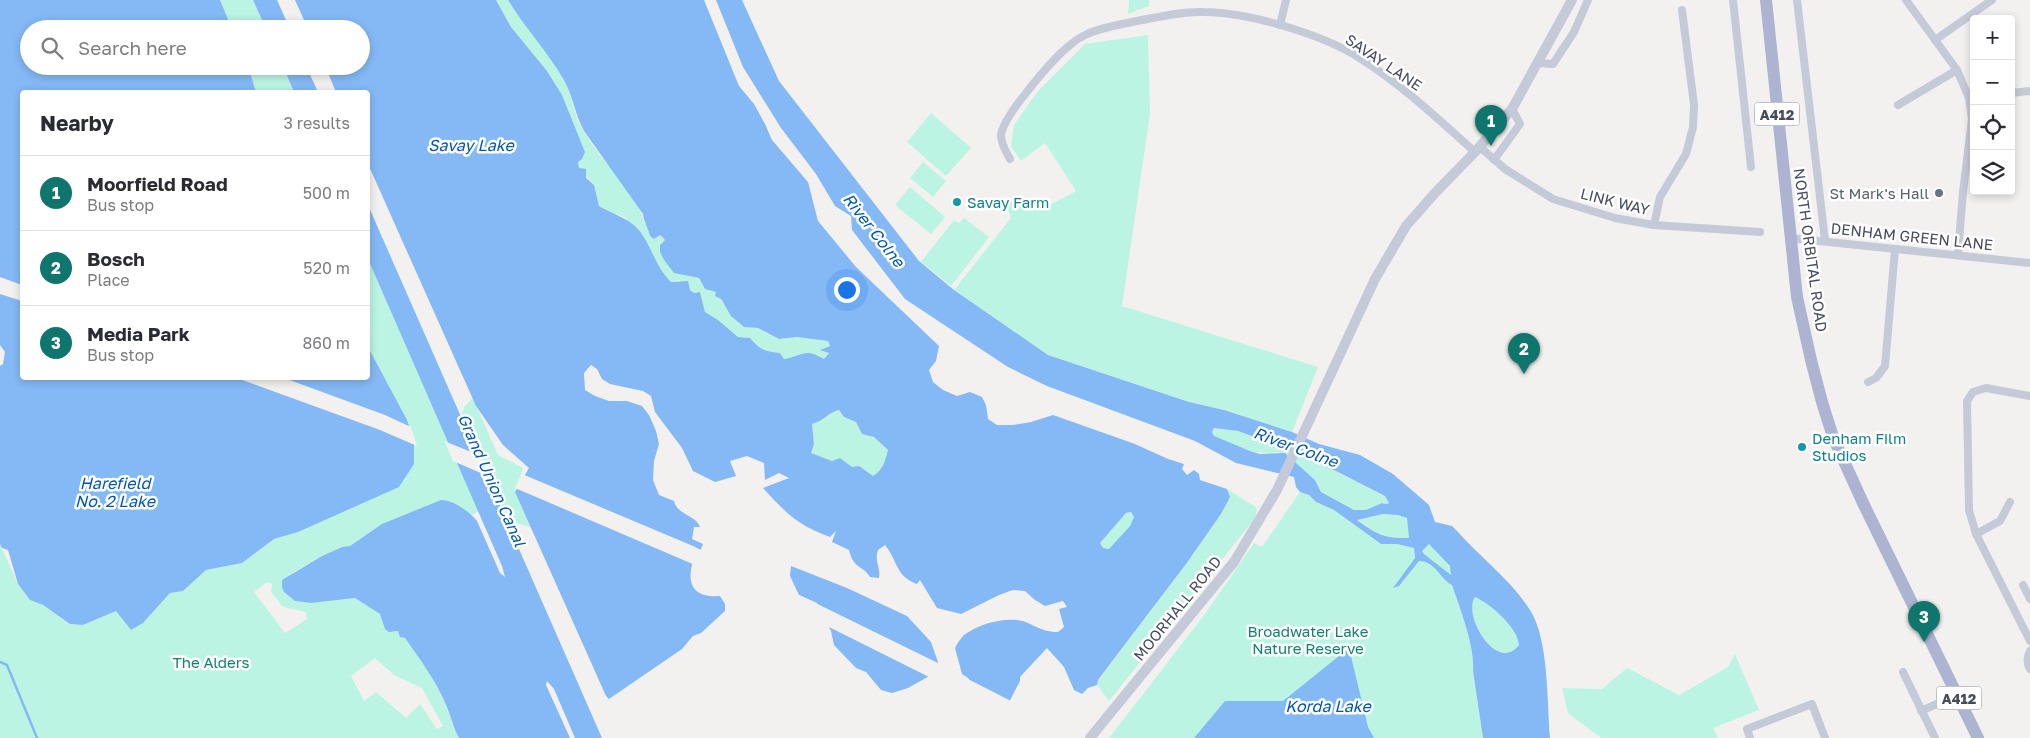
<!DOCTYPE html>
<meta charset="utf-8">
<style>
body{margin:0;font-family:"Golos Text",sans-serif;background:#f2f2f3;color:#2b2b33}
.controls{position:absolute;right:15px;top:15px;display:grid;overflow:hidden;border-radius:5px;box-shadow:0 2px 8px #0003}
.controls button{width:45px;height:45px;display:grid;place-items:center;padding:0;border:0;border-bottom:1px solid #e1e1e2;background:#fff;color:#2b2b33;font:25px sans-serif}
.you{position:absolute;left:846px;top:289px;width:18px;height:18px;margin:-12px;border:4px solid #fff;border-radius:50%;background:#1a73e8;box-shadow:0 0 0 8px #1a73e833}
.badge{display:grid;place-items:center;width:32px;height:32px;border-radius:50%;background:#0f766e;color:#fff;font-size:16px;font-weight:700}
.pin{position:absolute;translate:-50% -41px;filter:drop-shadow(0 1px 2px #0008)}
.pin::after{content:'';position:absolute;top:26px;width:18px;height:15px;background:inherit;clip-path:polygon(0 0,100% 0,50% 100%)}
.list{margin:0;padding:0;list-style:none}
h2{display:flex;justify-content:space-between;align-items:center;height:65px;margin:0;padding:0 20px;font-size:21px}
h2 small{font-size:16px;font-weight:400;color:#7c7c81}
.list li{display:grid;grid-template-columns:32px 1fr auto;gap:15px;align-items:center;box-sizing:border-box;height:75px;padding:0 20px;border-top:1px solid #e1e1e2}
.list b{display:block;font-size:19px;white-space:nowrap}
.list p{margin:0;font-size:16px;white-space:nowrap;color:#7c7c81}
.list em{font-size:16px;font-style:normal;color:#7c7c81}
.icon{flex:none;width:28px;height:28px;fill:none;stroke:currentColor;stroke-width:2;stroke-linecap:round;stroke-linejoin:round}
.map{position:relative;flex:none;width:2030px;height:738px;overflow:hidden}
.search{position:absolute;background:#fff;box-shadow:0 2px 8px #0003;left:20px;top:20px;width:350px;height:55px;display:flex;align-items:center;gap:12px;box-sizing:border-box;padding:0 18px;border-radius:28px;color:#7c7c81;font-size:19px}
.panel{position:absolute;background:#fff;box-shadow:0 2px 8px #0003;left:20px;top:90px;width:350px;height:290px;border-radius:5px}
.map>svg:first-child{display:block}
.green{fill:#bbf4e3;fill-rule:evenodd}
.water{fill:#84b9f5;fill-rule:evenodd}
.pier{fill:#f3f1f0}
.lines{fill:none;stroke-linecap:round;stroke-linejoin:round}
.stream{stroke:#84b9f5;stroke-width:2.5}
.minor{stroke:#c5cad9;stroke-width:8}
.tertiary{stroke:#c5cad9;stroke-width:10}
.primary{stroke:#adb4d2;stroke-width:12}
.worship-dot{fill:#6b7280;stroke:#fff;stroke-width:2}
.culture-dot{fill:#0f9aa8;stroke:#fff;stroke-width:2}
.labels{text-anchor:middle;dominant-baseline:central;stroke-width:5;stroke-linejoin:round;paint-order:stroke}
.shield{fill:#fff;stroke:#7e8190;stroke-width:1}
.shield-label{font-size:14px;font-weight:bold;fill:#464b60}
.street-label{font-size:15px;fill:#464b60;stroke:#fff}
.worship-label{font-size:15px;fill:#5b616d;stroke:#fff;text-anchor:end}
.culture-label{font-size:15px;fill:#0d838f;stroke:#fff;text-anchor:start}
.park-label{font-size:15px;fill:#0e846f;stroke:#fff}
.water-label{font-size:16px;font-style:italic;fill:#0056b9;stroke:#fff}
</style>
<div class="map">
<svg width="2030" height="738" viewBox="0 0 2030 738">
<rect width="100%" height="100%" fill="#f3f1f0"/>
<!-- green -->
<g class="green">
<path d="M 220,0 L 253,0 L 266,29 L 232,29 Z"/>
<path d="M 496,0 L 508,0 C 525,28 550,52 565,81 C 571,94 573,108 578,121 C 582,129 587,137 592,144 C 606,166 642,199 644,223 L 660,235 L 691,276 L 699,278 L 705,288 L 716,292 L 724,305 L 744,327 L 758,328 L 779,339 L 797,337 L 828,341 L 830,346 L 821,350 L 829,353 L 824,359 C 804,347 803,356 784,359 L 780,353 C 765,352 759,349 750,338 L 738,337 L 718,320 L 705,312 L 700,292 L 694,293 L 679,280 L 671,282 L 663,274 L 625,217 L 612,213 L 599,206 L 594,185 L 579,168 L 578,162 L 585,152 L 562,95 L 547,71 L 511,27 Z"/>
<path d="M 1129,0 L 1149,0 L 1149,6 L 1128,14 Z"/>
<path d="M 1148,35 L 1150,114 L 1122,306 L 1318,367 L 1292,432 L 1224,410 L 1189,402 L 1048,355 L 954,290 L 1011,218 L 1005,200 L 1044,208 L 1076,191 L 1045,143 L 1021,161 L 1011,146 L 1014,125 L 1037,92 L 1085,44 Z"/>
<path d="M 248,66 L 283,66 L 294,92 L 256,92 Z"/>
<path d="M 931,113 L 971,148 L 946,176 L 907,142 Z"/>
<path d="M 923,162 L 946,181 L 933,197 L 910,178 Z"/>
<path d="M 910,187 L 945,217 L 931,234 L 895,205 Z"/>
<path d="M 964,218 L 989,237 L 951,286 L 921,262 L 954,220 L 959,223 Z"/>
<path d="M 368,259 L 479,511 L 472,515 L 465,511 L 364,537 L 350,546 L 342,547 L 322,556 L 294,572 L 284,592 L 295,601 L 311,603 L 355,598 L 380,614 L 394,632 L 398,631 C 415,647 437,683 446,706 C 451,717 453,727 459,738 L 0,738 L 0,544 L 18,584 L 30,600 L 43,605 L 70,624 L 83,625 L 116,611 L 143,623 L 170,593 L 183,591 L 206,570 L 242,563 L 274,539 L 298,532 L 397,402 L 368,347 ZM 267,582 L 272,584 L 271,592 L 283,607 L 306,612 L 307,619 L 285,633 L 254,592 ZM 375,658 L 394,675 L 422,688 L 443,726 L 437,729 L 420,704 L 406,718 L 376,692 L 364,701 L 351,676 Z"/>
<path d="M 473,398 L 498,455 L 523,468 L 515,492 L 531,528 L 506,519 L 461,415 L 465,406 Z"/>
<path d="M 839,410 L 844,417 L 856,422 L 862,434 L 874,437 L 888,450 C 885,461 883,470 873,476 L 859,466 L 852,467 L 840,458 L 832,461 L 810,453 L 814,444 L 812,424 L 827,417 L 832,412 Z"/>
<path d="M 1214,428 L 1238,431 L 1279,446 L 1336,471 L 1385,496 L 1389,503 L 1386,504 L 1382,503 L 1366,510 L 1354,510 L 1321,492 L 1315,479 L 1278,452 C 1255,456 1233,446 1214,436 L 1212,432 Z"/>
<path d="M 1157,469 L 1162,469 L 1166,474 L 1158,487 L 1150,484 Z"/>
<path d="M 1227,489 L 1257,508 L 1255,518 L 1109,701 L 1097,685 L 1098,681 L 1186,564 L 1221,514 L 1229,497 Z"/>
<path d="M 1300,492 L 1309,495 L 1316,502 L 1334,510 L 1381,544 L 1397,544 L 1414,548 L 1415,558 L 1394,588 L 1399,585 L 1419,561 C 1435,561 1440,579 1452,585 C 1460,609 1475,647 1473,671 L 1483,738 L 1109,738 L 1205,614 L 1254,543 L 1262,547 Z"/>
<path d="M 1131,512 L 1134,517 L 1130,526 L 1109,549 L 1103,548 L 1100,543 L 1126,513 Z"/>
<path d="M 1383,514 L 1399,515 L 1407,518 L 1410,538 C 1384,539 1377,533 1357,519 Z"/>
<path d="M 1429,543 L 1450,566 L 1452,576 L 1424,554 L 1422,551 Z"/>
<path d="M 1475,597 C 1492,604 1518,627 1519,645 C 1497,674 1462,615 1475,597 Z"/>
<path d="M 1735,654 L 1759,710 L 1713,728 L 1718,738 L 1601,738 L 1568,713 L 1562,688 L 1602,689 L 1627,668 L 1679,695 L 1728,667 Z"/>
</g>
<!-- water -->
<g class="water">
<path d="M 0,0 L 220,0 L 232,29 L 29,29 L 29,66 L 248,66 L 256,92 L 22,92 L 22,378 L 368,378 L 368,347 L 407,420 L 414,443 L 414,464 L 399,487 L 298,532 L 274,539 L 242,563 L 206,570 L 183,591 L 170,593 L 143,623 L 131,630 L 116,611 L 83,625 L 70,624 L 43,605 L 30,600 L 18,584 L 8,550 L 2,548 L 0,544 L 0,366 L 3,364 L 5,352 L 0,345 Z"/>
<path d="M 253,0 L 277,0 L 290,29 L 266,29 Z"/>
<path d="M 295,0 L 496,0 L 511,27 L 547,71 L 562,95 L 585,152 L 582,159 L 578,162 L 579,168 L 586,169 L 586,178 L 594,185 L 599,206 C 612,214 626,217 637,228 C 651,243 654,265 671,282 L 688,281 L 690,290 L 694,293 L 700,292 L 705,312 L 718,320 L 738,337 L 750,338 C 759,349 765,352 780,353 L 784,359 C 803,356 804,347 824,359 L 829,353 L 820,350 L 830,346 L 828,341 L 797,337 L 779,339 L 758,328 L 744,327 L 731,316 L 721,299 L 715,296 L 716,292 L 705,289 L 699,278 L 674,273 L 664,260 L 660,252 L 660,245 L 665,240 L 660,235 L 654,239 L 650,236 C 648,227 644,223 643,214 L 584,131 C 575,115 573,96 564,80 C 548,52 525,28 508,0 L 704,0 L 739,86 L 754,104 L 765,124 L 772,140 L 808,182 L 818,221 L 856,267 L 939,346 L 936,361 L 929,370 L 933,382 L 943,390 L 957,396 L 970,392 L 982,397 L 986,405 L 988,419 L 997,425 L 1013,425 L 1031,422 L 1053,415 L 1135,444 L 1168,459 L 1184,464 L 1182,469 L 1187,475 L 1194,470 L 1199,474 L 1200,480 L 1227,489 L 1230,497 L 1221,514 L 1186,564 L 1098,680 L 1097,685 L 1088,688 L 1082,694 L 1074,690 L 1064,667 L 1047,648 L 1020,677 L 1020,681 L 1006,708 L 977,691 L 968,678 L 962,674 L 955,648 C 957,644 960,639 964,635 C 977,625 1000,618 1017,620 C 1033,622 1038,632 1058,632 L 1064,627 L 1059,609 L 1067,607 L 1063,601 L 1045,606 L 1035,600 L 1025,591 L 1013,590 L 999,595 L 961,614 L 937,608 L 920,580 L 917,584 C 895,576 898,561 885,545 L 878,550 C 874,562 881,567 879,578 L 870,577 C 863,565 854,570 849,550 L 832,542 L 836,531 L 830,537 C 796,524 787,514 763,488 L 789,478 L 779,473 L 765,480 L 764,463 L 747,456 L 730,461 L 736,476 L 715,482 L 693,471 L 682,448 L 655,412 L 651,396 L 643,391 L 610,384 L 602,379 L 597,369 L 591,365 L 584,373 L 585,390 L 595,396 L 609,401 L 627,401 L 642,406 L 649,415 L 656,431 L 659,444 L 654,461 L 653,480 L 659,495 L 674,501 C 677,515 696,515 700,527 L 694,527 L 692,539 L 703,544 C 701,551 694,558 692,565 C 686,589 699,598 720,596 L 725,604 L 725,611 L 701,633 L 693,636 L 682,649 L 609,699 L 606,696 L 515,492 L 529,468 L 503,445 L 476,406 L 368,164 L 368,92 L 336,92 L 325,66 L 361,66 L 361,29 L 308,29 ZM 839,410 L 844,417 L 856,422 L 862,434 L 874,437 L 888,450 C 885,461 883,470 873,476 L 859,466 L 852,467 L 840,458 L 832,461 L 811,453 L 814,444 L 812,424 C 824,421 829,412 839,410 ZM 1131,512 L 1134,517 L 1130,526 L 1109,549 L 1103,548 L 1100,543 L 1126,513 Z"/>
<path d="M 716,0 L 742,0 L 779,81 L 919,261 L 954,290 L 1048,355 L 1189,402 L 1224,410 L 1292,432 L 1319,444 L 1360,455 L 1393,474 L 1429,505 L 1435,522 L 1452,526 L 1457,531 C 1480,557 1512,581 1530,610 C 1549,639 1547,703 1550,738 L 1483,738 L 1473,671 C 1475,646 1460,609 1452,585 C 1440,579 1435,561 1419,561 L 1399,586 L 1393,588 L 1415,558 L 1414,548 L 1397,544 L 1381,544 L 1334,510 L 1316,502 L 1309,495 L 1300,492 L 1296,487 L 1294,477 L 1236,463 L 1195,441 L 1047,386 L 1008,367 L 905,299 L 852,230 L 851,216 L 835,206 L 816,174 L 781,128 L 743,67 ZM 1214,428 L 1238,431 L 1279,446 L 1336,471 L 1385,496 L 1389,503 L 1386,504 L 1382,503 L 1366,510 L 1354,510 L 1321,492 L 1315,480 L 1285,453 L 1260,454 L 1250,451 L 1214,436 L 1212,432 ZM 1383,514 L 1398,515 L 1407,518 L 1409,538 C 1385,539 1377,534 1357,520 ZM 1429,544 L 1450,566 L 1451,575 L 1424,554 L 1422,551 ZM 1475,597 C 1491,604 1518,628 1519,645 C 1497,674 1462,615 1475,597 Z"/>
<path d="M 283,66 L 306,66 L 318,92 L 294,92 Z"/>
<path d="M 368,205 L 602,738 L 575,738 L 554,689 L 547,681 L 546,685 L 570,738 L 459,738 C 453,727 451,716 446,705 C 436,681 420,659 405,638 L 400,637 L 398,631 L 389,632 L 385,629 L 380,614 L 355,598 L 311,603 L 295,601 L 284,592 L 282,587 L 282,580 L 322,556 L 342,547 L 350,546 L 382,524 L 441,500 C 453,500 469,511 477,521 L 500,573 L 505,577 L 502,566 L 368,259 Z"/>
<path d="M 791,566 L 847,588 L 907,616 L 931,642 L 938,662 L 933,674 L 908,688 L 892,693 L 881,690 L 866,672 L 856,668 L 834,645 L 831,631 L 817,603 L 799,595 L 790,576 Z"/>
<path d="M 1349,648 L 1368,727 L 1374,738 L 1194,738 L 1225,701 L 1283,701 Z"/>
</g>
<!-- pier -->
<g class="pier">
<path d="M 0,277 L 22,285 L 22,301 L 0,294 Z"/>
<path d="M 237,378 L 284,378 L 385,415 L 411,427 L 417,446 L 380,430 Z"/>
<path d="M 444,441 L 481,456 L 490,477 L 453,461 Z"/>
<path d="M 522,474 L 693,546 L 703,551 L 702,553 L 695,565 L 515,488 Z"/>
<path d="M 795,593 L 940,664 L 935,675 L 931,678 L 817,621 L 815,605 L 798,597 Z"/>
<path d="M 960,675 L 1011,701 L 1008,709 L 993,709 L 975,693 L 966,680 Z"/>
</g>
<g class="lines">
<!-- stream -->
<path class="stream" d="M 0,662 L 7,665 L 37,738"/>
<!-- minor -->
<g class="minor">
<path d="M 1733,0 L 1751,167"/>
<path d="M 1797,0 L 1825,240"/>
<path d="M 1906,0 L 1957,70 L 1969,98 L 1972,119 L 1963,192 L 1958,254"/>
<path d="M 1280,25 L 1286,0"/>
<path d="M 1935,40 L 1992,0"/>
<path d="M 1538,63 L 1553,64 L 1574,32 L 1588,0"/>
<path d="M 2011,93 L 2030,91"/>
<path d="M 1898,105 L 1957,70"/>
<path d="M 1480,147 L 1505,169 L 1553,199 L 1615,218 L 1654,225 L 1760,232"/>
<path d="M 1010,159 C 1006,152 1001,144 1001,135 C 1003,120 1024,96 1033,84 C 1045,69 1068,43 1085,35 C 1099,28 1118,25 1132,22 C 1155,18 1180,11 1203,12 C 1247,12 1317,33 1355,55 C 1399,82 1437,118 1475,152"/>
<path d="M 1494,160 L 1520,124 L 1512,109"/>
<path d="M 1654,225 L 1660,197 L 1686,154 L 1693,127 L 1694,105 L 1682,10"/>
<path d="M 1790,238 L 2030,263"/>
<path d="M 1868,382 L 1876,378 L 1885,366 L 1895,249"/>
<path d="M 2030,396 L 1986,388 L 1973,392 L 1967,401 L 1969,510 L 1976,534 L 2030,641"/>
<path d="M 1976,534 L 2000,521 L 2010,502"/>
<path d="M 2023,585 L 2030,599"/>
<path d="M 2030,651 C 2027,657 2027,664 2030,669"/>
<path d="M 1903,672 L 1935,738"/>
<path d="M 1921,711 L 1957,695"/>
<path d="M 1750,738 L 1747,729 L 1812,704 L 1825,738"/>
</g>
<!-- tertiary -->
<path class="tertiary" d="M 1090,738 L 1234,562 L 1277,490 L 1375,279 L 1406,226 L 1435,193 L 1475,152 L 1512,109 L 1572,0"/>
<!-- primary -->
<path class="primary" d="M 1766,0 L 1797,297 L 1811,360 L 1822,402 L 1833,437 L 1863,503 L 1978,738"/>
</g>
<!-- markers -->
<circle class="worship-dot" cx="1939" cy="193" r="5"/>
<g class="culture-dot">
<circle cx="957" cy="202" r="5"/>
<circle cx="1802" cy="447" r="5"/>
</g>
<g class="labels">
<!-- shield labels -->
<g class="shield">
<rect x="1754.5" y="102.5" width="45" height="23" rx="4"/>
<rect x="1936.5" y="686.5" width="45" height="23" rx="4"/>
</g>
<g class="shield-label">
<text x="1777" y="114">A412</text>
<text x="1959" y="698">A412</text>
</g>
<!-- street labels -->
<g class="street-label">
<text transform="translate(1384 62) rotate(34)">SAVAY LANE</text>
<text transform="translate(1615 201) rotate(14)">LINK WAY</text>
<text transform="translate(1912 236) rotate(6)">DENHAM GREEN LANE</text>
<text transform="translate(1811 250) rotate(82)">NORTH ORBITAL ROAD</text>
<text transform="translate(1177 608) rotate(-51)">MOORHALL ROAD</text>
</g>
<!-- worship labels -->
<g class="worship-label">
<text x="1929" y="193">St Mark's Hall</text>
</g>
<!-- culture labels -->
<g class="culture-label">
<text x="967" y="202">Savay Farm</text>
<text x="1812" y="438">Denham Film<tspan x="1812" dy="17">Studios</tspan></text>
</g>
<!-- park labels -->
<g class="park-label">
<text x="1308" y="631">Broadwater Lake<tspan x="1308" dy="17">Nature Reserve</tspan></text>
<text x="211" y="662">The Alders</text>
</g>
<!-- water labels -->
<g class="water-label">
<text x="471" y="145">Savay Lake</text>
<text transform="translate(874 230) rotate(52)">River Colne</text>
<text transform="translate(1296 447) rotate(20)">River Colne</text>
<text transform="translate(492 480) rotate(66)">Grand Union Canal</text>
<text x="115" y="483">Harefield<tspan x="115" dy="18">No. 2 Lake</tspan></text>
<text x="1328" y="706">Korda Lake</text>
</g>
</g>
</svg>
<div class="controls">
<button>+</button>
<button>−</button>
<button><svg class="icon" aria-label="locate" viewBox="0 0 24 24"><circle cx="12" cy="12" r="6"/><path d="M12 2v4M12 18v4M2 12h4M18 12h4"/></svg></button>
<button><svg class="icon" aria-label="layers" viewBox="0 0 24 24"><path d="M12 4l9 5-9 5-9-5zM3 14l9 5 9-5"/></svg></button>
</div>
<div class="you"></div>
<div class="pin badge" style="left:1491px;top:146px">1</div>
<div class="pin badge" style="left:1524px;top:374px">2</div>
<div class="pin badge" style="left:1924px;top:642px">3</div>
<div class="search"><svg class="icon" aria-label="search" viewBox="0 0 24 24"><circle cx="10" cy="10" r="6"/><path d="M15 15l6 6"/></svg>Search here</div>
<section class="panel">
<h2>Nearby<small>3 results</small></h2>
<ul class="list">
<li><span class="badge">1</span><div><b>Moorfield Road</b><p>Bus stop</p></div><em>500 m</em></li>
<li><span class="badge">2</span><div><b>Bosch</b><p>Place</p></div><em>520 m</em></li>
<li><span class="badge">3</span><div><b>Media Park</b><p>Bus stop</p></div><em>860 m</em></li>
</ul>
</section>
</div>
